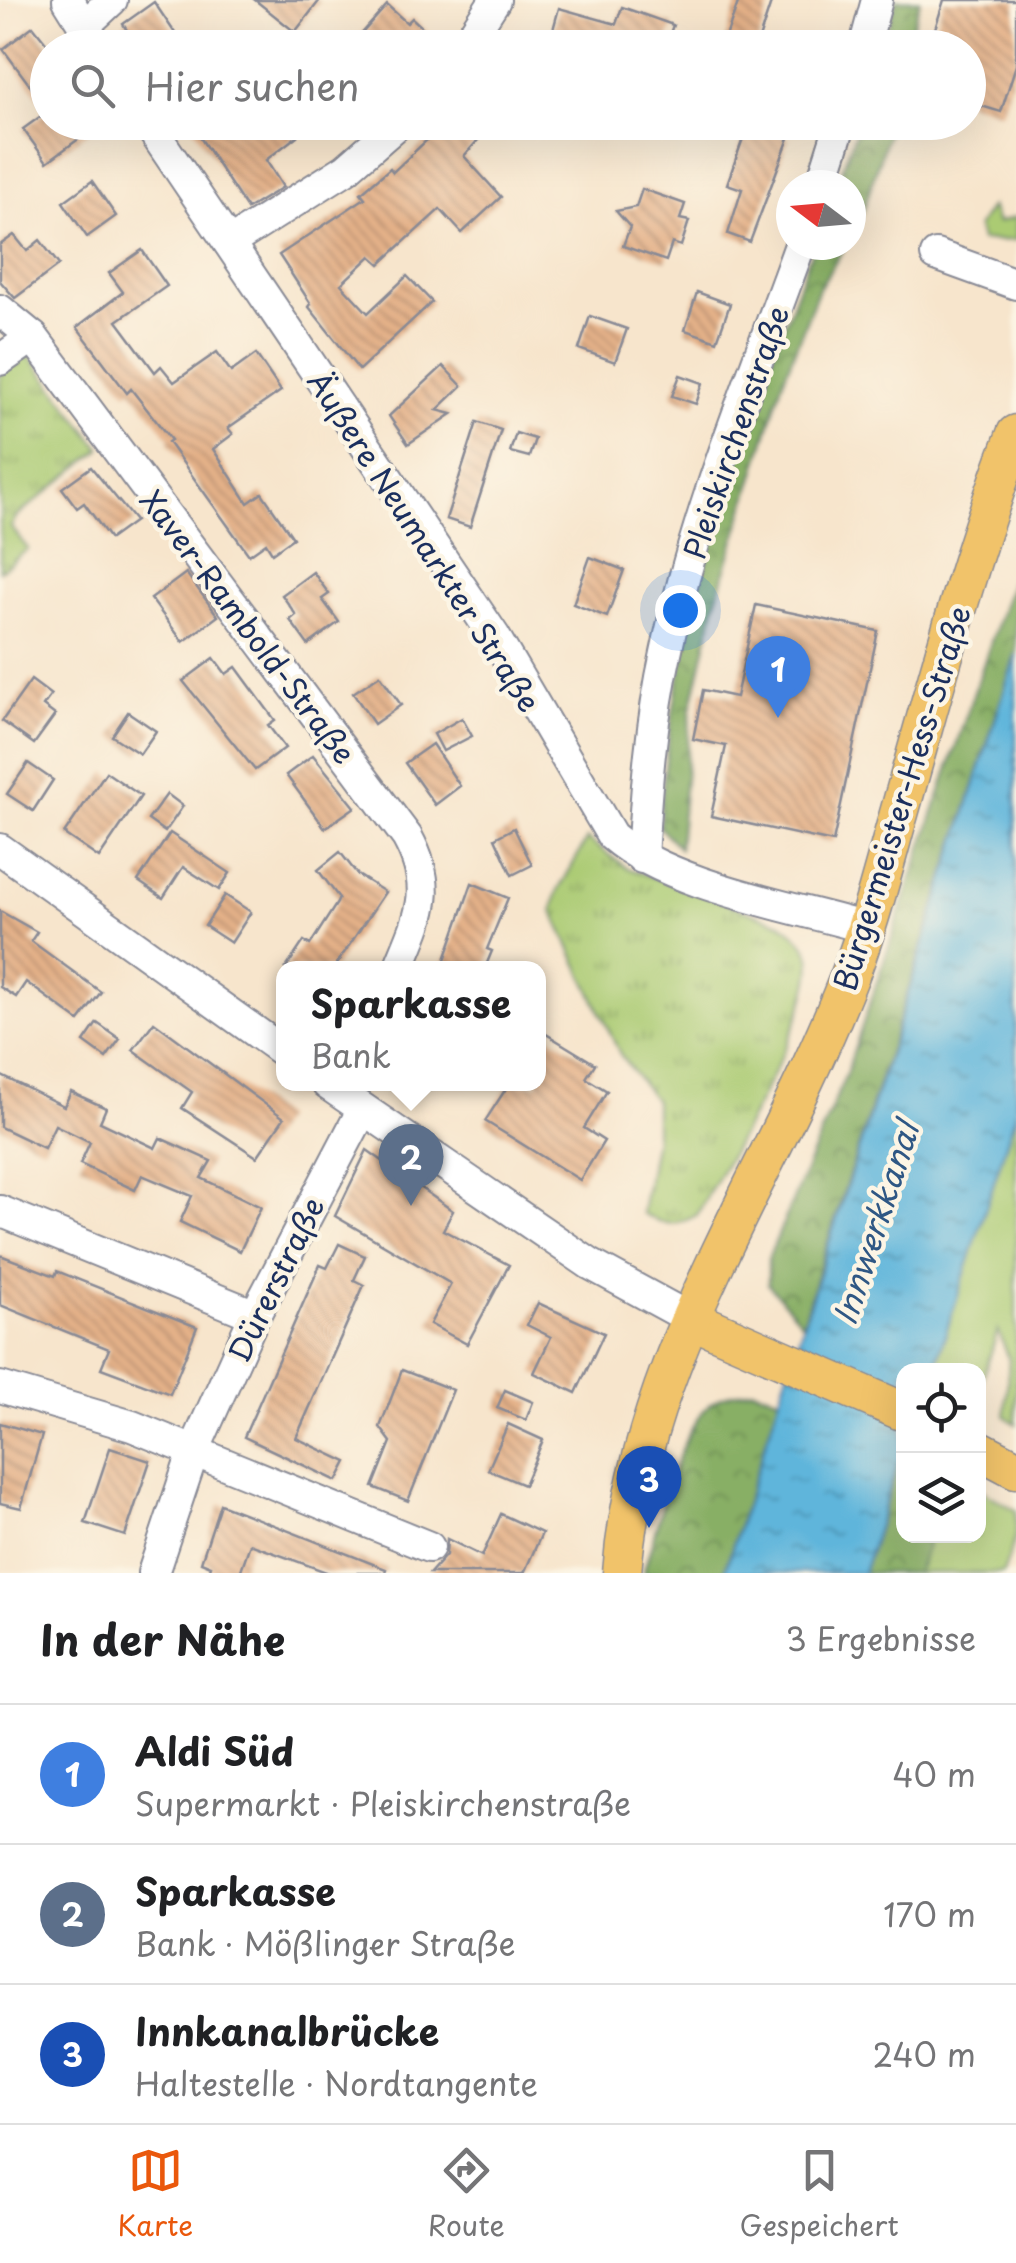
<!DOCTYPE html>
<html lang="de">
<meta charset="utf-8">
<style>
body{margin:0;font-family:"Playpen Sans",sans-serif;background:#f2f2f2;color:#202124}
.controls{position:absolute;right:30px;bottom:30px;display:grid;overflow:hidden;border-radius:20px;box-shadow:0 10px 40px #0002}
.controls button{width:90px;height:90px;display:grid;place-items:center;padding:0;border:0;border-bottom:2px solid #e0e0e0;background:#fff;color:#202124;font:50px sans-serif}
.compass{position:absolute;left:776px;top:170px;width:90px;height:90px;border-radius:50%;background:#fff;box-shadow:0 10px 40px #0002;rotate:286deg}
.you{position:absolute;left:680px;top:610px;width:35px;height:35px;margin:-25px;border:8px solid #fff;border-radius:50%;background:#1a73e8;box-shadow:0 0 0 15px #1a73e833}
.badge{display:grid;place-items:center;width:65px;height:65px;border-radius:50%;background:#ea580c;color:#fff;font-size:32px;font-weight:700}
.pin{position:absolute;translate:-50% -82px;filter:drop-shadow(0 2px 5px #0008)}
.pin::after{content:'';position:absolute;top:52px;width:35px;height:30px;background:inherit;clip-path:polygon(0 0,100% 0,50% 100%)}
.popup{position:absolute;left:276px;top:961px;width:270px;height:130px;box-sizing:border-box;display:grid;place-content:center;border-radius:20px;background:#fff;filter:drop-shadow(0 2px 8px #0005);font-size:32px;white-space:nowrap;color:#757577}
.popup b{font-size:38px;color:#202124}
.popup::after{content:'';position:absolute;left:50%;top:100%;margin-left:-20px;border:20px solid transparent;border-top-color:#fff}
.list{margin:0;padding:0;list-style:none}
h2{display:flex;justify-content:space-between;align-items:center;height:130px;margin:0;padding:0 40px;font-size:42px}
h2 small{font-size:32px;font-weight:400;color:#757577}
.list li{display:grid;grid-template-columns:65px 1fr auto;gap:30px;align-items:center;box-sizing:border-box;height:140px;padding:0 40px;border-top:2px solid #e0e0e0}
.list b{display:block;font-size:38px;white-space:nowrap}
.list p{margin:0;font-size:32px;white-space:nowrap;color:#757577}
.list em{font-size:32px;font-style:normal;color:#757577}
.icon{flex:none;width:55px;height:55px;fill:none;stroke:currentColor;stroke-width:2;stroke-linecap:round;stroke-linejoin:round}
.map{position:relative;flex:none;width:1016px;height:1573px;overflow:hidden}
.search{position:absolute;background:#fff;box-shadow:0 10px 40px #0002;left:30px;right:30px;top:30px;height:110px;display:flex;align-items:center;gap:25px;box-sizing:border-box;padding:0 35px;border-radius:55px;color:#757577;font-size:38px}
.sheet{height:550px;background:#fff}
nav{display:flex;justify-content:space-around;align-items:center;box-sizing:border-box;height:140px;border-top:2px solid #e0e0e0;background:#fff;font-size:28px;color:#757577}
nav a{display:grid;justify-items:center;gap:5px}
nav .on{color:#ea580c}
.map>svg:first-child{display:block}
.grass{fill:#abcb73;stroke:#637d68;stroke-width:2.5}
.forest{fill:url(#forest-crowns);stroke:#526f62;stroke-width:2.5}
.park{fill:url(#park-tufts);stroke:#637d68;stroke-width:2.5}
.water{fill:url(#water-ripples);stroke:#3c729c;stroke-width:2.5}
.building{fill:url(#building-back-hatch)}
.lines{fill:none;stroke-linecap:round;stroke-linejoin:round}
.minor-casing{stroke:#898a95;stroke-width:34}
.major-casing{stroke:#898a95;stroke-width:41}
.minor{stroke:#fff;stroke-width:30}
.major{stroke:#f1c36a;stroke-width:38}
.labels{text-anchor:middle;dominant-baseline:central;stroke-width:9;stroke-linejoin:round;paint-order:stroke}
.street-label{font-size:30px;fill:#1b2f5e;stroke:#fcf5e5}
.water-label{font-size:32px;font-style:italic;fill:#2f5784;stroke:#fcf5e5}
</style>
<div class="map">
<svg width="1016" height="1573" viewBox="0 0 1016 1573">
<defs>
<pattern id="forest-crowns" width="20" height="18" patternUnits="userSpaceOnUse" patternTransform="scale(2.5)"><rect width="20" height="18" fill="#88af65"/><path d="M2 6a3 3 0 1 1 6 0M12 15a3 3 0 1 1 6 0" fill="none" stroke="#6e8f56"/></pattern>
<pattern id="park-tufts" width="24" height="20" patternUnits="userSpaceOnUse" patternTransform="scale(2.5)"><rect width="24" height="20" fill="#abcb73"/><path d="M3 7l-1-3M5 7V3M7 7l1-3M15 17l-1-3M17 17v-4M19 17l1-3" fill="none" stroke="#8aa562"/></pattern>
<pattern id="water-ripples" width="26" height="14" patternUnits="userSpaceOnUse" patternTransform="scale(2.5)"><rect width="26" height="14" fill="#5eb5db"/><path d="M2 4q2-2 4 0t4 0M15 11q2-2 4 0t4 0" fill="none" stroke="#4d94b5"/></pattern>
<pattern id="building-back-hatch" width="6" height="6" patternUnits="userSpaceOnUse" patternTransform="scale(2.5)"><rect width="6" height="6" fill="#e4b188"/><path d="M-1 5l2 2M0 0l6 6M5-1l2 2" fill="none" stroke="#b89072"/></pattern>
</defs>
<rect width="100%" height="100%" fill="#fcf5e5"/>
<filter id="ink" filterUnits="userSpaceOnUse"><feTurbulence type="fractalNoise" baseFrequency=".01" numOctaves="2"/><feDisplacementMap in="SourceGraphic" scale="20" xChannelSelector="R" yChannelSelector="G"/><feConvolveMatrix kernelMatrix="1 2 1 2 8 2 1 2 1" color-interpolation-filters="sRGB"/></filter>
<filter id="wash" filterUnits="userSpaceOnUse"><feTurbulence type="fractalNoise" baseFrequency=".0048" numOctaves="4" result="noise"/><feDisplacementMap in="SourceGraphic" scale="40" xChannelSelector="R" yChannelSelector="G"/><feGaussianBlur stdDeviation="2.25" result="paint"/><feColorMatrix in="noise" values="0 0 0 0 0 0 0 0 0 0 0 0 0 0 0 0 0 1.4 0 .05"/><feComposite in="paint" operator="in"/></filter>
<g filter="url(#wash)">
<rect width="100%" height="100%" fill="#f7e5cc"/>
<!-- grass -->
<g class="grass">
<path d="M 991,206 L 997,223 L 1016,217 L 1016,240 L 981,241 L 977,227 Z"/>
<path d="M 1016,1113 L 1016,1424 L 1005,1416 L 1009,1359 L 998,1330 L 979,1390 L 978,1370 L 934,1370 Z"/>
<path d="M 979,1489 L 1016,1510 L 1016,1536 L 1003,1573 L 917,1573 L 930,1536 L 978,1536 Z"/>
</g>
<!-- forest -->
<g class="forest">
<path d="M 896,0 L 920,0 L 907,47 L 882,47 Z"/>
<path d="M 859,123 L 891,123 L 863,211 L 851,235 L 851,185 L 836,185 Z"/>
<path d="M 814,245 L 846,245 L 819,288 L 782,383 L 716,602 L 691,709 L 679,848 L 659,827 C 673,624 743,434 814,245 Z"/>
<path d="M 1016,567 L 1016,654 L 802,1323 L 768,1284 L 768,1259 L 846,1074 Z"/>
<path d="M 753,1389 L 780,1398 L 724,1573 L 643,1573 C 657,1529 676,1436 709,1405 C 721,1394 738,1392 753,1389 Z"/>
<path d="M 902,1451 L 904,1536 L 930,1536 L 917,1573 L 863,1573 Z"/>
</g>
<!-- park -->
<g class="park">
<path d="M 29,355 L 101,449 L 16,517 L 11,527 L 28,549 L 0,571 L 0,372 Z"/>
<path d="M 587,839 L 627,868 L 781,923 C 793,932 807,942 810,957 C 820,1006 724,1164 697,1215 C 675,1227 664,1226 642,1213 L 655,1138 L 655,1101 L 620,1054 L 553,911 L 557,893 Z"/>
</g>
<!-- water -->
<path class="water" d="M 1016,654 L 1016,1113 L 934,1370 L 904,1370 L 903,1447 L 863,1573 L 724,1573 Z"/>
<g id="blocks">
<!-- building -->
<g class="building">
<path d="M 255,0 L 320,0 L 295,32 Z"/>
<path d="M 739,0 L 772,0 L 756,48 L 722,48 Z"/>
<path d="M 944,0 L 1016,0 L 1016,65 L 1001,112 L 968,102 L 968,48 L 929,48 Z"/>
<path d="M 154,2 L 185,48 L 138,48 L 123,24 Z"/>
<path d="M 387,5 L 407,23 L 412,18 L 445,48 L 349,48 Z"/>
<path d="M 622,7 L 673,25 L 665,48 L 548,48 L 559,8 L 616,24 Z"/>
<path d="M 33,26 L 48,45 L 48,110 L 3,49 Z"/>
<path d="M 48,111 L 48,122 L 102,122 L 47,162 L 23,129 Z"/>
<path d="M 190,122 L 287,122 L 297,136 L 266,160 L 283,187 L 247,209 Z"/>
<path d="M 446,122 L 494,122 L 464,156 L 501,197 L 462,233 L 440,209 L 380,264 L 371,256 L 341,284 L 368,313 L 407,276 L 432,302 L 359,370 L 309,307 L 311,304 L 279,255 L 365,198 L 361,193 L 390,168 L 393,172 Z"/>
<path d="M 748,124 L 789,138 L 750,242 L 728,234 L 742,189 L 727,184 Z"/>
<path d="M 92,181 L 116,216 L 87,237 L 63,202 Z"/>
<path d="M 642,189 L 685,204 L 680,219 L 689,221 L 681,246 L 672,243 L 666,261 L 623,246 L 630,227 L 616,211 L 636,207 Z"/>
<path d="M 14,235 L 27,251 L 40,240 L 59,265 L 15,298 L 0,281 L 0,245 Z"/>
<path d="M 142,250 L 167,286 L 117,321 L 155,372 L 161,366 L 174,382 L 217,352 L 231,372 L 256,354 L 281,391 L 228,428 L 233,434 L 213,449 L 248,503 L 262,493 L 293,538 L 272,553 L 266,543 L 249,555 L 168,442 L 171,440 L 131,389 L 127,393 L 77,327 L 123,292 L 109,273 Z"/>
<path d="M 697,292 L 730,304 L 717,341 L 685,330 Z"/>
<path d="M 590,316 L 627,329 L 615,362 L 579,349 Z"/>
<path d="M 443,366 L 462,386 L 437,410 L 452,414 L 408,444 L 389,416 Z"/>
<path d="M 680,375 L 703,383 L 696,404 L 672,396 Z"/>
<path d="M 477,422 L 501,430 L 470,527 L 446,519 Z"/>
<path d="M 516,433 L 535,439 L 529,457 L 510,452 Z"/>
<path d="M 91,467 L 135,521 L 110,539 L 84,503 L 77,508 L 62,488 Z"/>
<path d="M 590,557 L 624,570 L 607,617 L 573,604 Z"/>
<path d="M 313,572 L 329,594 L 322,599 L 339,622 L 308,645 L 290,620 L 296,615 L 282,595 Z"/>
<path d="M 186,573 L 218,616 L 183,642 L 151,599 Z"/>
<path d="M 756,605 L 878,631 L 833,842 L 711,816 L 726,746 L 693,739 L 703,690 L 736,697 Z"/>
<path d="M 214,658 L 226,674 L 236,667 L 275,720 L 268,725 L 285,748 L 255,770 L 183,681 Z"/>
<path d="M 380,675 L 401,705 L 374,724 L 353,693 Z"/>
<path d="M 31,680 L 51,695 L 43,706 L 55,715 L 34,744 L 2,721 Z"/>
<path d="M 128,712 L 156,731 L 140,754 L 112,736 Z"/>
<path d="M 462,718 L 472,736 L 443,751 L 434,734 Z"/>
<path d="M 432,744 L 460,786 L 435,805 L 405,763 Z"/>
<path d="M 313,755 L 355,807 L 325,828 L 286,775 Z"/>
<path d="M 28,763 L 53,780 L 33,811 L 7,794 Z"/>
<path d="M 106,772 L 141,796 L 99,858 L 64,834 Z"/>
<path d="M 167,794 L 183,806 L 165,832 L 148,820 Z"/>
<path d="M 514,828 L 532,865 L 512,875 L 495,838 Z"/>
<path d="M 170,833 L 230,873 L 219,890 L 183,867 L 163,898 L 138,881 Z"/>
<path d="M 340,852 L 358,875 L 385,892 L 334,968 L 286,968 L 304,941 L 310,945 L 337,903 L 339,898 L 318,870 Z"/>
<path d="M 472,883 L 508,898 L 487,949 L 492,951 L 485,968 L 442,968 Z"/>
<path d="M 225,895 L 251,912 L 231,943 L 205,926 Z"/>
<path d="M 0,911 L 37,932 L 31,941 L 101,992 L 79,1021 L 26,982 L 16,997 L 0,987 Z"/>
<path d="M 154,1022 L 284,1118 L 257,1157 L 182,1108 L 192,1092 L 133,1050 Z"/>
<path d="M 97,1023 L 120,1039 L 106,1058 L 84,1042 Z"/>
<path d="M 538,1029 L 595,1064 L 586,1078 L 607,1091 L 584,1128 L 604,1141 L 580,1180 L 485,1121 L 509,1084 L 538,1084 Z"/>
<path d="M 0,1075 L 64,1106 L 71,1092 L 106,1108 L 100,1122 L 155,1148 L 160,1138 L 211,1161 L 201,1178 L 261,1207 L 240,1251 L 180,1222 L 192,1196 L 142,1175 L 135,1190 L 80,1164 L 90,1142 L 55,1125 L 44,1148 L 0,1127 Z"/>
<path d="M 367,1150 L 453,1211 L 443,1230 L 509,1265 L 467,1344 L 430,1324 L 451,1284 L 335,1216 Z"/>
<path d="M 339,1244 L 365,1256 L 354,1280 L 364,1285 L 296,1438 L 347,1462 L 337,1481 L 244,1437 L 320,1265 L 327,1268 Z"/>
<path d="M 0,1255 L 55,1276 L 57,1271 L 197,1327 L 170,1394 L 101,1368 L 109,1349 L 0,1305 Z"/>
<path d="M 538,1303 L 604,1333 L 576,1393 L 534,1373 L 551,1337 L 527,1325 Z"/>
<path d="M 402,1370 L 453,1390 L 408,1501 L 373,1487 L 391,1442 L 380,1427 Z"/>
<path d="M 505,1390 L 533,1402 L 526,1420 L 497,1408 Z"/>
<path d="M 0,1423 L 42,1435 L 21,1508 L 0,1503 Z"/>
<path d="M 508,1424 L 543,1440 L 524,1485 L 488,1470 Z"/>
<path d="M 110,1448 L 150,1461 L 125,1536 L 85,1523 Z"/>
<path d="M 220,1504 L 386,1569 L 385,1573 L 329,1573 L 250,1544 L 240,1573 L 209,1573 L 211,1566 L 201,1562 Z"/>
<path d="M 501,1514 L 542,1533 L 524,1573 L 430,1573 L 446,1555 L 447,1539 L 482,1556 Z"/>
</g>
</g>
</g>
<g filter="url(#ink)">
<use href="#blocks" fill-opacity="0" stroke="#898a95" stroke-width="2.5"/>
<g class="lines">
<!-- minor casing -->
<g class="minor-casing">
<g id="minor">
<path d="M 68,0 L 98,48"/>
<path d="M 84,26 L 112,0"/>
<path d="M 464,48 L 495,0"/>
<path d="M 864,48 L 877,0"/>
<path d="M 147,122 L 495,637 L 612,836 C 670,886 791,906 866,928"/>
<path d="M 821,185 L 841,122"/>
<path d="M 229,243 L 346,169 L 400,122"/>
<path d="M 936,255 L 1016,284"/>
<path d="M 0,310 L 33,337 L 407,837 C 436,890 420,916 399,968"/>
<path d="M 0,360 L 33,337"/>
<path d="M 0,849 L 284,1052"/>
<path d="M 642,858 C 646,789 651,720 666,653 C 695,513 752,379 800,245"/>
<path d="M 327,1084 L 590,1264 L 693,1320"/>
<path d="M 0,1211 L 255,1315"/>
<path d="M 0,1387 L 132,1426 L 429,1547"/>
<path d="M 153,1573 L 193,1453 L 255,1315 L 363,1109"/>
</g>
</g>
<!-- major casing -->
<g class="major-casing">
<g id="major">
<path d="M 693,1320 L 904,1412"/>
<path d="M 978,1449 L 1016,1469"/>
<path d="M 622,1573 C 638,1361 767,1183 844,990 C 868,932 883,870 900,810 C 936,684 969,556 1016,434"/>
</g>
</g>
<!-- minor -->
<use href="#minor" class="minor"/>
<!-- major -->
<use href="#major" class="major"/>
</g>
</g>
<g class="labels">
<!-- street labels -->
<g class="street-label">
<text transform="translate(735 432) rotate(-71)">Pleiskirchenstraße</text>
<text transform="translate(425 541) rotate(57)">Äußere Neumarkter Straße</text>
<text transform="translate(249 626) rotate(53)">Xaver-Rambold-Straße</text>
<text transform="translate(901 798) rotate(-73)">Bürgermeister-Hess-Straße</text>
<text transform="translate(275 1279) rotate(-64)">Dürerstraße</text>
</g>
<!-- water labels -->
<g class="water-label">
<text transform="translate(875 1223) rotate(-72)">Innwerkkanal</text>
</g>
</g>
</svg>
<div class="controls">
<button><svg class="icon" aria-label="locate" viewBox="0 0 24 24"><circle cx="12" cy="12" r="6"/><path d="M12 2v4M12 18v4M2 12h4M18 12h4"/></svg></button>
<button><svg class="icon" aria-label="layers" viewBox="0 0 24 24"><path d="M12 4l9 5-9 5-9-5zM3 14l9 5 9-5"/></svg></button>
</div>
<svg class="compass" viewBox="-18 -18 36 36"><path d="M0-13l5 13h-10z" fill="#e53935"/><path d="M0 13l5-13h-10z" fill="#757577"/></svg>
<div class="you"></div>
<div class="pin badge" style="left:778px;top:718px;background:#3f7fe0">1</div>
<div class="pin badge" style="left:411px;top:1206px;background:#5c6f8a">2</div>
<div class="popup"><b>Sparkasse</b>Bank</div>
<div class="pin badge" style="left:649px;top:1528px;background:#1a4fb4">3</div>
<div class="search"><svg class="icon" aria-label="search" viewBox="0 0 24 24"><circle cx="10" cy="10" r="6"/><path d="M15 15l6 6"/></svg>Hier suchen</div>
</div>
<section class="sheet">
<h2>In der Nähe<small>3 Ergebnisse</small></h2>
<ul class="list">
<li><span class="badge" style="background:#3f7fe0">1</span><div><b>Aldi Süd</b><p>Supermarkt · Pleiskirchenstraße</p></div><em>40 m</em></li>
<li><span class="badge" style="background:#5c6f8a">2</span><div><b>Sparkasse</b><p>Bank · Mößlinger Straße</p></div><em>170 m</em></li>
<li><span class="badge" style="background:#1a4fb4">3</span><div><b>Innkanalbrücke</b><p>Haltestelle · Nordtangente</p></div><em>240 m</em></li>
</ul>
</section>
<nav>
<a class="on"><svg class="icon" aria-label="map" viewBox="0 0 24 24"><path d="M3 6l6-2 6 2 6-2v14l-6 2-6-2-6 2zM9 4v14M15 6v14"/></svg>Karte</a>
<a><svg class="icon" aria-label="directions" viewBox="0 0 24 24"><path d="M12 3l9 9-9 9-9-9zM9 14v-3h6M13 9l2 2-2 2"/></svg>Route</a>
<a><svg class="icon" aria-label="saved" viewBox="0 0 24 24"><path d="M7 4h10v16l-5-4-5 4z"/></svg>Gespeichert</a>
</nav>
